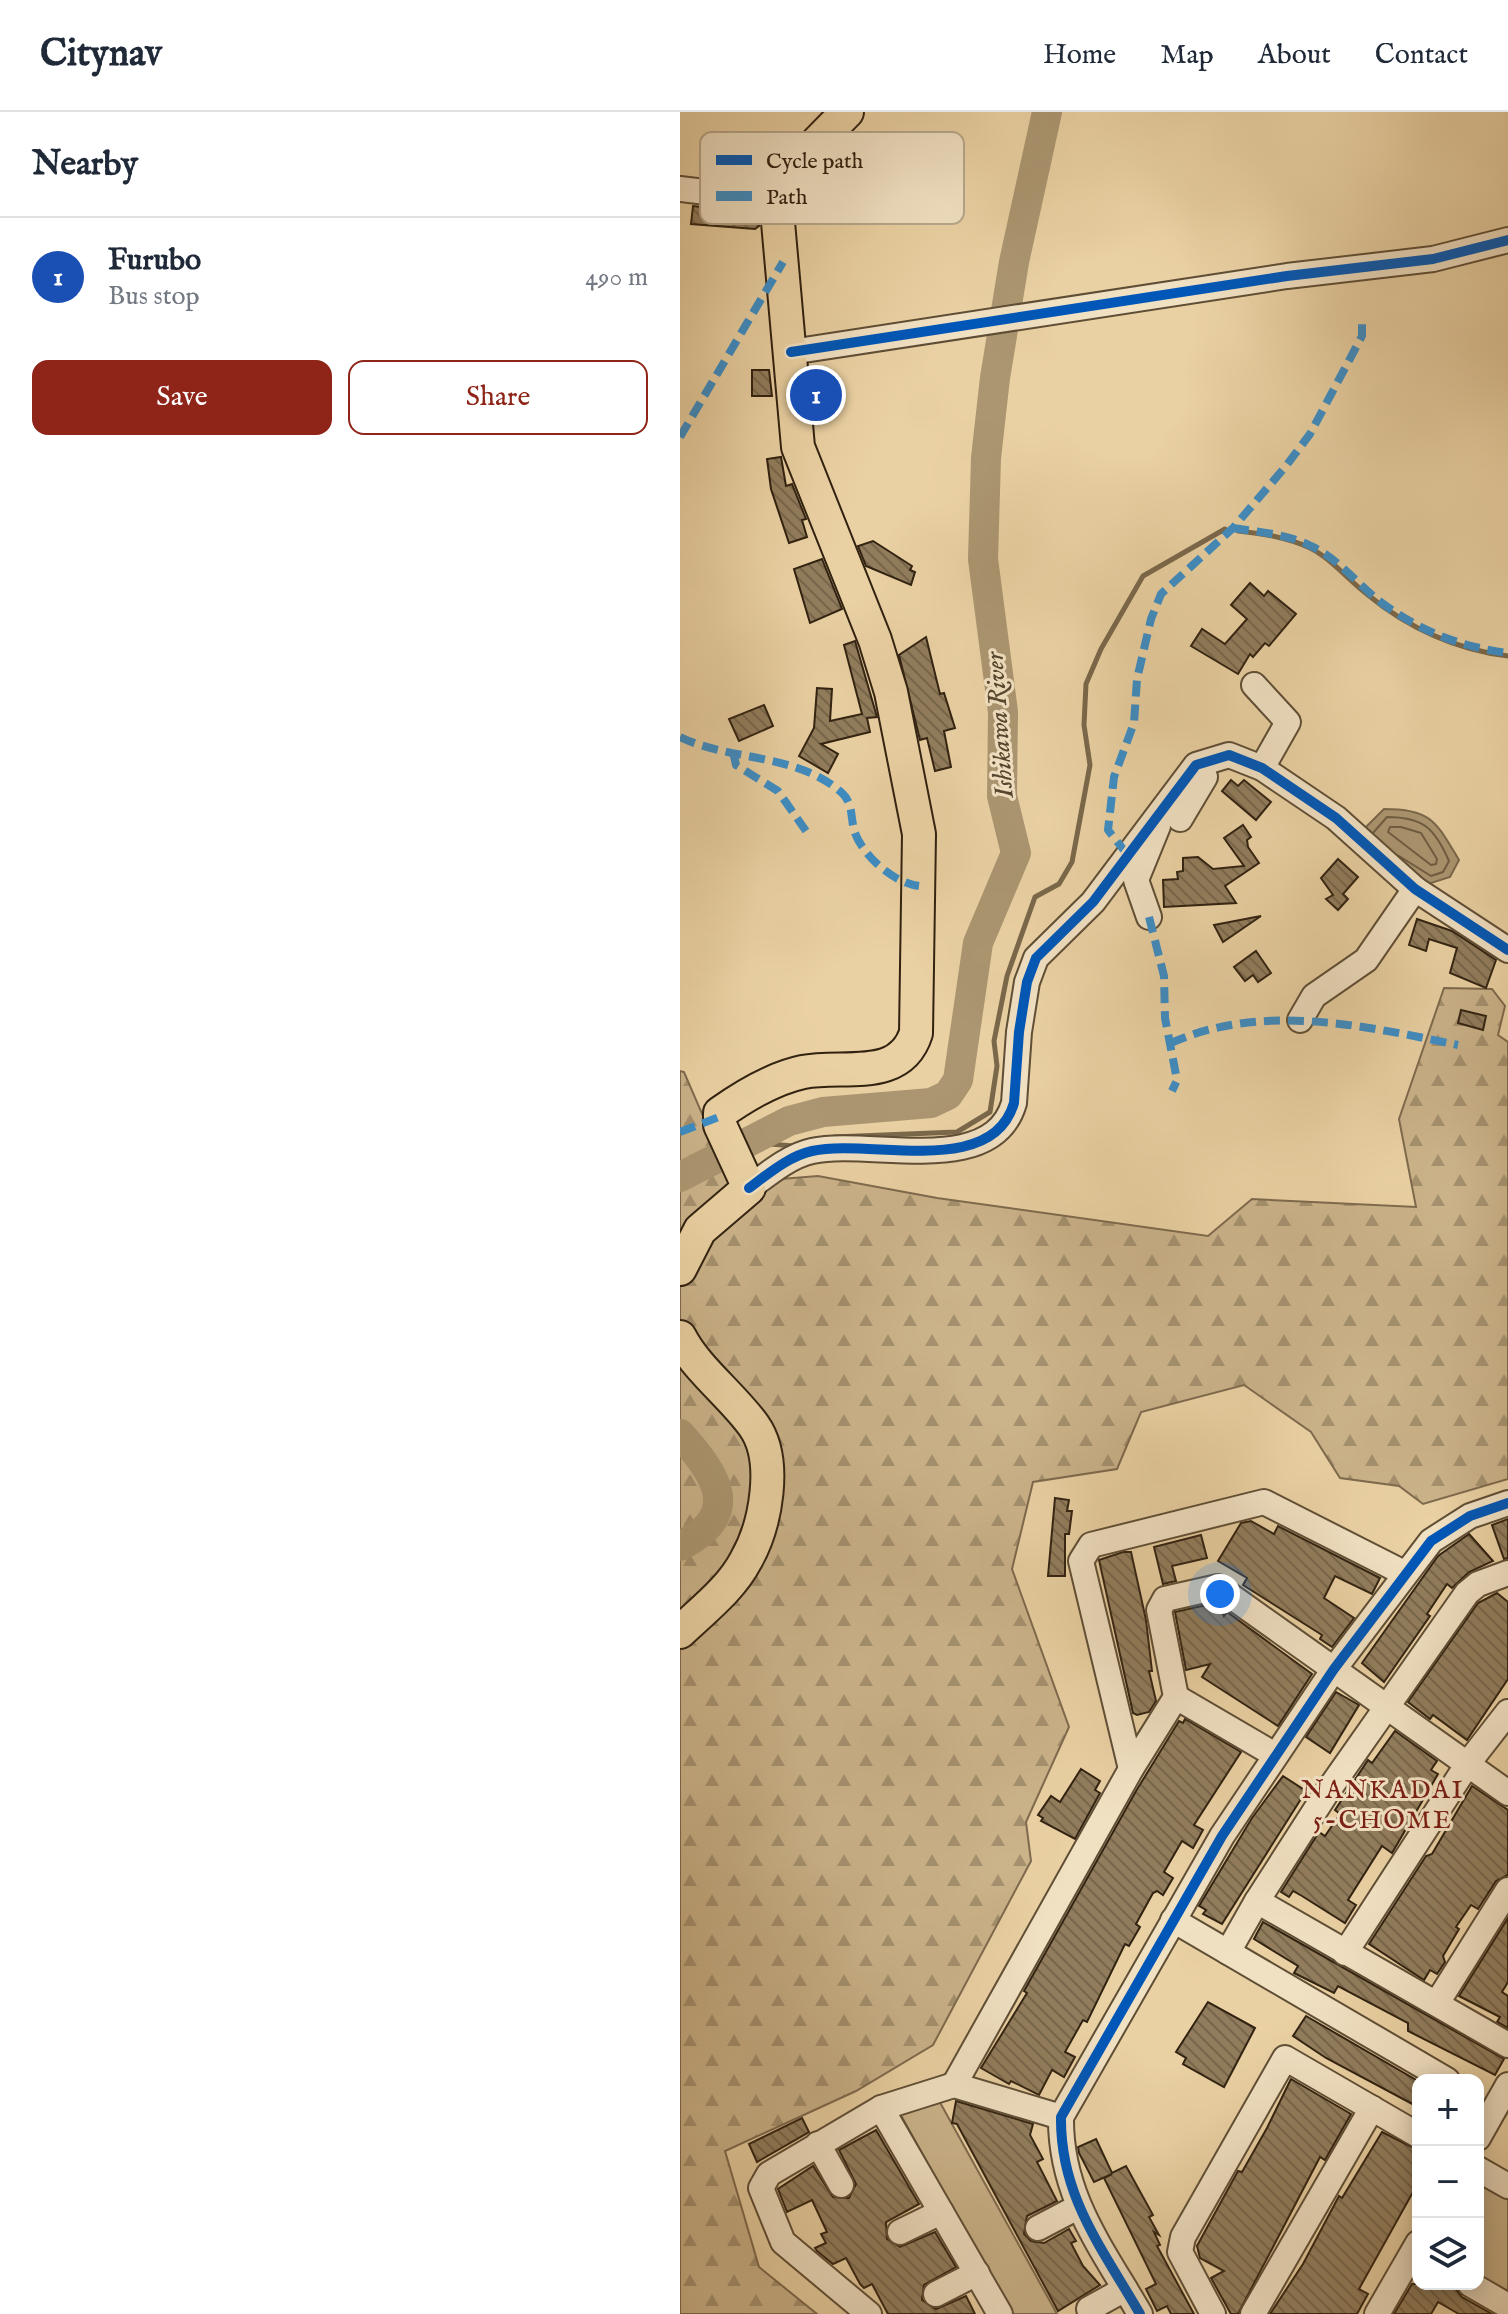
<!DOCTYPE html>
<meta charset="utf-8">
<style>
body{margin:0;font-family:"IM FELL English",serif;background:#f2f2f3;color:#1f2937}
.controls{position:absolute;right:24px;bottom:24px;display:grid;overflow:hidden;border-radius:16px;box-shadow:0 4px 20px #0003}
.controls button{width:72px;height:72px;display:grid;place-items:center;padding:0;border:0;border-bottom:2px solid #e0e1e3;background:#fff;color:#1f2937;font:40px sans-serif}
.you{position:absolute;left:540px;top:1482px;width:28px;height:28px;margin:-20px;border:6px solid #fff;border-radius:50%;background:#1a73e8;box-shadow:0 0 0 12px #1a73e833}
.badge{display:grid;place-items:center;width:52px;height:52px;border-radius:50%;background:#8f2418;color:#fff;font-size:26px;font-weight:700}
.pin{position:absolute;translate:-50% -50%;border:4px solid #fff;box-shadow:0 2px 8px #0006}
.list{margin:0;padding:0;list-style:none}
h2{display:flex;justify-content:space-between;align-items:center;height:104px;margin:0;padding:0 32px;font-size:34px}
h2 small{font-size:26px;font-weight:400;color:#747a83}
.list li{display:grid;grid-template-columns:52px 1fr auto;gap:24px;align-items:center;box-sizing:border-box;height:120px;padding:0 32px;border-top:2px solid #e0e1e3}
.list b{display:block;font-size:30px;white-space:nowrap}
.list p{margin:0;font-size:26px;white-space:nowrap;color:#747a83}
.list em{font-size:26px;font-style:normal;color:#747a83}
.actions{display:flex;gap:16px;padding:24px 32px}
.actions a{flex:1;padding:18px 0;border:2px solid #8f2418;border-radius:16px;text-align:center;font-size:28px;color:#8f2418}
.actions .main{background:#8f2418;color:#fff}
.icon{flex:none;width:44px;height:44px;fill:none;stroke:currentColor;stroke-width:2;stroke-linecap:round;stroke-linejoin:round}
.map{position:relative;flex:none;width:828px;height:2202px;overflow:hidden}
header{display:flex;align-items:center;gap:48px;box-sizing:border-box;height:112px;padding:0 40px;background:#fff;border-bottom:2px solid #e0e1e3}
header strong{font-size:38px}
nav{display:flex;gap:44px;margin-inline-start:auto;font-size:28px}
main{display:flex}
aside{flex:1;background:#fff}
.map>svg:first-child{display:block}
.forest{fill:url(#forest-firs);stroke:#7e6a4e;stroke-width:2}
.park{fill:#cbb38a;stroke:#7e6a4e;stroke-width:2}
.water{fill:#ab9671;stroke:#7a684b;stroke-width:2}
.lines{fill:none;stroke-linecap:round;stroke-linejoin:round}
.shore{stroke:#6e5c41;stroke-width:2}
.stream{stroke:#7a684b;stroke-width:5}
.river{stroke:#ab9671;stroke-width:30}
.building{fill:url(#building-back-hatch);stroke:#312211;stroke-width:2}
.minor-casing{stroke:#5f4e36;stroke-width:28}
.major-casing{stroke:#312211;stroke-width:36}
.minor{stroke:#f1e1c3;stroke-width:24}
.major{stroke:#ead1a3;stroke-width:32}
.quiet{stroke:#3c8ec7;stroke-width:8;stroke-dasharray:16 8;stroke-linecap:butt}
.cycleway-casing{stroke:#f1e1c3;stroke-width:15}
.cycleway{stroke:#0057b8;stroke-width:10}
.labels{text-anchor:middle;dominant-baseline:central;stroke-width:6;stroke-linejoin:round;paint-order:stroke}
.water-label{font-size:26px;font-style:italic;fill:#56452e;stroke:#f1e1c3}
.neighbourhood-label{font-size:26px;letter-spacing:2px;fill:#7a1f14;stroke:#f1e1c3}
.key{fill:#f1e1c3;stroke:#b7a88e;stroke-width:2}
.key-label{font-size:22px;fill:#312211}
</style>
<header>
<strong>Citynav</strong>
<nav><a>Home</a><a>Map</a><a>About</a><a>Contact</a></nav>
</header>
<main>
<aside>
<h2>Nearby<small></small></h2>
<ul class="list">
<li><span class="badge" style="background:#1a4fb4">1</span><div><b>Furubo</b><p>Bus stop</p></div><em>490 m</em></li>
</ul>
<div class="actions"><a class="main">Save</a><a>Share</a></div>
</aside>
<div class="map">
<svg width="828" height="2202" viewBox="0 0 828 2202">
<defs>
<pattern id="forest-firs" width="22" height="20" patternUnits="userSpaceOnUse" patternTransform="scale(2)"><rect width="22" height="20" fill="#cbb38a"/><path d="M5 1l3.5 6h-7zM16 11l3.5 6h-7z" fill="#a5916f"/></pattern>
<pattern id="building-back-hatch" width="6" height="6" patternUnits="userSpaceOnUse" patternTransform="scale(2)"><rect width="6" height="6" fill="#917d5d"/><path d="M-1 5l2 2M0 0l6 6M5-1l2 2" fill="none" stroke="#77664b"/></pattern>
</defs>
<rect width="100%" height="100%" fill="#ead1a3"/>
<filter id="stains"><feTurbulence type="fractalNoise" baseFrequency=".0025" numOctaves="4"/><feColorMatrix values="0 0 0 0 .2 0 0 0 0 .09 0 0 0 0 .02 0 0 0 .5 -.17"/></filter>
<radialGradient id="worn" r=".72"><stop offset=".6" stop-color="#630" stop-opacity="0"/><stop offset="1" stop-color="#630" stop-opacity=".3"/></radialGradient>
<!-- forest -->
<path class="forest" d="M 764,876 L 812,877 L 825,894 L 818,923 L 828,930 L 828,1367 L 743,1392 L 719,1374 L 660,1366 L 631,1320 L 564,1273 L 461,1300 L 437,1357 L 353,1370 L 332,1457 L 389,1615 L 346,1710 L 351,1749 L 253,1933 L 176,1979 L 45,2039 L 79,2155 L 137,2202 L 0,2202 L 0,959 L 4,960 L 52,1071 L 138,1064 L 257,1086 L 528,1124 L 572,1087 L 736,1095 L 719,1007 Z"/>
<!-- park -->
<g class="park">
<path d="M 257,1985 L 377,2202 L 331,2202 L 217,1996 Z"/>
<path d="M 798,2067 L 828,2084 L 828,2183 L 798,2166 Z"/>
</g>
<!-- water -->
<path class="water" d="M 704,697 C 752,697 756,710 779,748 L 770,765 L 748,772 L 680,721 Z"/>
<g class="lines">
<!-- shore -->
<g class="shore">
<path d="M 721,715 L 741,721 L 757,747 L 756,752 L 751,753 L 708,720 L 710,715 Z"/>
<path d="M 693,721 L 707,705 C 744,705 755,717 769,749 L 763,760 L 751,764 L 719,744"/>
</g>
<!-- stream -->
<g class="stream">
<path d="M 558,419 C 583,422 607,425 630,436 C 652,447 668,468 688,483 C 728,516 777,538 828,544"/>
<path d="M 154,1025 L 277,1020 L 310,1000 L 317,954 L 314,929 L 327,864 L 355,785 L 379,772 L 392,750 L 410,653 L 404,613 L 406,572 L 421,537 L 463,464 L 545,417"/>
<path d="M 67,1030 L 113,1034"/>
</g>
<!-- river -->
<g class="river">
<path d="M 0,1065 L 109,1009 L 143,1000 L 251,991 L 268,983 L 278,968 L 298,831 L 336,741 L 322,684 L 323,600 L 303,447 L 306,346 L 315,266 L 334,150 L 367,0"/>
<path d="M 0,1322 C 37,1363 63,1402 0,1434"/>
</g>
</g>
<!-- building -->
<g class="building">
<path d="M 13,94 L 78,102 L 79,114 L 75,117 L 11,112 Z"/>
<path d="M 72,258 L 89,258 L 92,284 L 72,284 Z"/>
<path d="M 101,345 L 106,374 L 112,372 L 126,407 L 122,408 L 127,425 L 109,431 L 91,377 L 87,347 Z"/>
<path d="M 193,429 L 232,454 L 230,458 L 235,460 L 231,473 L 186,454 L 178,434 Z"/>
<path d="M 142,447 L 162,497 L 130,511 L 114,457 Z"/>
<path d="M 570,471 L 584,484 L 588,479 L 616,502 L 589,534 L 585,531 L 573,545 L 570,542 L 558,562 L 511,534 L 522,517 L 545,532 L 567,507 L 551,493 Z"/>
<path d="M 246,525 L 260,582 L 264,581 L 275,616 L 264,619 L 271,655 L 255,659 L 247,626 L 240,628 L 219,543 Z"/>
<path d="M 175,529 L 197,605 L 187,606 L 190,620 L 141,632 L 158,642 L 148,661 L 119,644 L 134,616 L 137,576 L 152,577 L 150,609 L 182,602 L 164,533 Z"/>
<path d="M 84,593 L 93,614 L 59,629 L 49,607 Z"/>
<path d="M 551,668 L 558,674 L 564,668 L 591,690 L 576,708 L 542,679 Z"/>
<path d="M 563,713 L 571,725 L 567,728 L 568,735 L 579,751 L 545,774 L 556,791 L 484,795 L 483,768 L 498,767 L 497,760 L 503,759 L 503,746 L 518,745 L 533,757 L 564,754 L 544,726 Z"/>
<path d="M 658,747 L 678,765 L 663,782 L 668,787 L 658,798 L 646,787 L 653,783 L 641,766 Z"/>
<path d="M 581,804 L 543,830 L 534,813 Z"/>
<path d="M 737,807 L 772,819 L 816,848 L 806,876 L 770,861 L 777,836 L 749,827 L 746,839 L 729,833 Z"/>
<path d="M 576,839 L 591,861 L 578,870 L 573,863 L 565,869 L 554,855 Z"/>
<path d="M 781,898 L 806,904 L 803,918 L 778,911 Z"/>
<path d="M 375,1386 L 389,1388 L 387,1399 L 392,1399 L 389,1422 L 385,1422 L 385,1464 L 368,1464 Z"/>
<path d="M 828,1407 L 828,1446 L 824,1447 L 812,1413 Z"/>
<path d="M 571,1409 L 594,1422 L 598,1414 L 700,1466 L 692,1482 L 655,1464 L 644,1486 L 674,1506 L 652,1535 L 640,1527 L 642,1523 L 563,1473 L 567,1466 L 538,1449 L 561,1411 Z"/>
<path d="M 789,1422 L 813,1449 L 789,1460 L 772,1476 L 767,1472 L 747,1502 L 750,1504 L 704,1570 L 682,1551 L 758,1444 Z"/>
<path d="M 521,1423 L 527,1446 L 492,1454 L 496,1469 L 483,1472 L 474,1435 Z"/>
<path d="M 443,1440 L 451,1440 L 466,1508 L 472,1559 L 469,1559 L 476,1589 L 469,1600 L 457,1603 L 453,1601 L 419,1448 Z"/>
<path d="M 817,1481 L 828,1490 L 828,1567 L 787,1628 L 753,1603 L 750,1607 L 728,1590 L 798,1491 Z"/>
<path d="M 535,1491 L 542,1497 L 544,1504 L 547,1500 L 632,1562 L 598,1614 L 522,1565 L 530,1552 L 506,1558 L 495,1500 Z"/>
<path d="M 656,1580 L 679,1593 L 650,1641 L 626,1625 Z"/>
<path d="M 505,1607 L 561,1640 L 514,1713 L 523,1718 L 513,1736 L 502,1729 L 484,1760 L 493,1766 L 483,1783 L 477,1779 L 473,1781 L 456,1812 L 460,1815 L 449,1834 L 445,1832 L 407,1910 L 403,1908 L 385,1940 L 395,1945 L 384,1965 L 372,1958 L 359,1983 L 331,1969 L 329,1972 L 301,1956 L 347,1881 L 344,1879 L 456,1679 L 499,1609 L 503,1611 Z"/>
<path d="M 715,1619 L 757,1649 L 751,1658 L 758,1662 L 712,1741 L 702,1734 L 668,1788 L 676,1793 L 665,1811 L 622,1784 L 613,1779 L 609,1785 L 601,1780 L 639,1720 L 645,1724 L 660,1702 L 655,1698 L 688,1648 L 692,1651 Z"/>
<path d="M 401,1657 L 420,1669 L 415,1678 L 420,1681 L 395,1727 L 361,1709 L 363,1706 L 358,1703 L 371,1684 L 380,1690 Z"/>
<path d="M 603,1664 L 626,1679 L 542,1812 L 523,1802 L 526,1798 L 519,1794 L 572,1706 Z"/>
<path d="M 792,1674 L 828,1698 L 828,1763 L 816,1769 L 798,1797 L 791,1793 L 776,1815 L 779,1817 L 763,1844 L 765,1850 L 757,1862 L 750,1858 L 744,1868 L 689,1832 L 746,1744 L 752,1742 Z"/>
<path d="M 828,1806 L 828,1870 L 822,1880 L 828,1884 L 828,1916 L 817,1910 L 820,1905 L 779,1884 Z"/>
<path d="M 583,1810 L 824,1947 L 815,1963 L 728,1919 L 728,1911 L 658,1874 L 654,1881 L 614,1861 L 618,1854 L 574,1827 Z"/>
<path d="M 528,1890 L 575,1916 L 544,1975 L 503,1952 L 506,1946 L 496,1940 Z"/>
<path d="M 626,1904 L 738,1969 L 738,1995 L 646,1946 L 613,1924 Z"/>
<path d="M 611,1967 L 671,2002 L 645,2048 L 640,2045 L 558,2202 L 551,2202 L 531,2166 L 544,2159 L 520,2146 L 517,2134 L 558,2059 L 562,2060 L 587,2016 Z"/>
<path d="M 276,1989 L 353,2012 L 350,2023 L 363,2047 L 357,2050 L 377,2089 L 347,2104 L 344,2122 L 351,2129 L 364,2131 L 389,2117 L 396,2129 L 391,2131 L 403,2154 L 420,2173 L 378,2199 L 277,2012 L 272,2011 Z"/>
<path d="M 122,2006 L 129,2020 L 77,2050 L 69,2032 Z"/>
<path d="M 196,2018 L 239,2092 L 206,2110 L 207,2127 L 220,2135 L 255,2120 L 276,2155 L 244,2173 L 242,2188 L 256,2197 L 286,2184 L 295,2202 L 208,2202 L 192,2172 L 184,2176 L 180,2172 L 166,2146 L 153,2152 L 137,2139 L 135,2136 L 146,2131 L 141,2122 L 147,2120 L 132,2088 L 107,2100 L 98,2077 L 133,2054 L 153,2085 L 169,2086 L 176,2072 L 159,2038 Z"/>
<path d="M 702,2020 L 738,2038 L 738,2071 L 679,2177 L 688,2182 L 677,2202 L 590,2202 L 623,2152 L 659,2084 L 662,2086 Z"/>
<path d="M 416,2027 L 432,2061 L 446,2054 L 473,2103 L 469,2105 L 479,2123 L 474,2120 L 480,2133 L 477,2134 L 514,2202 L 491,2202 L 487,2194 L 477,2199 L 466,2177 L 476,2172 L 424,2066 L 432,2062 L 414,2070 L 399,2041 L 398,2035 Z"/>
<path d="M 732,2172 L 772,2172 L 782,2185 L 812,2202 L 779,2202 L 758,2190 L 751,2202 L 714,2202 Z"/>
</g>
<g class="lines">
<!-- minor casing -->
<g class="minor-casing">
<g id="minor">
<path d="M 0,77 L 99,89"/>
<path d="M 111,240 L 607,164 L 753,147 L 828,128"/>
<path d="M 574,573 L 608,610 L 582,656"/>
<path d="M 500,707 L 525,665"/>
<path d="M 469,805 L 456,768 L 478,714"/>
<path d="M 620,908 L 634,884 L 686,848 L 735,777"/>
<path d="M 69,1076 C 88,1062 109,1044 132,1039 C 190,1026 312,1067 334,991 L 339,920 L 347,870 L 356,846 L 413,790 L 516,653 L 549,643 L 582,656 L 656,706 L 735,777 L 828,838"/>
<path d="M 828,1461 L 798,1472 L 787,1481 L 647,1680 L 577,1789 L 828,1933"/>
<path d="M 496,1585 L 595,1643"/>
<path d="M 451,1657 L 401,1449 L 411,1433 L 584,1390 L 724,1461"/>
<path d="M 493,1808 L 767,1968"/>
<path d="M 548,1840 L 577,1789"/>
<path d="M 665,1841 L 789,1650 L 828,1600"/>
<path d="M 757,1891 L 828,1778"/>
<path d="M 274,1973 L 451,1657 L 496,1585 L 479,1498 L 485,1487 L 538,1475 L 828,1681"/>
<path d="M 201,1996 L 320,2202"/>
<path d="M 798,2026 L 828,1973"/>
<path d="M 138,2032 L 161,2073"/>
<path d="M 798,2057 L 828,2074"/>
<path d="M 358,2116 L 398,2095"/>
<path d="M 220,2120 L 261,2100"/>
<path d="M 790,2172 L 828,2194"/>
<path d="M 256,2182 L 297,2161"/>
<path d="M 409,2197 L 445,2177"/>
<path d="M 189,2202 L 103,2130 L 81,2076 L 89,2062 L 201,1996 L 274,1973 L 381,2005"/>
<path d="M 460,2202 C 422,2136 380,2084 381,2005 L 542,1724 L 654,1557 L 751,1429 L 790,1404 L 828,1391"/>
<path d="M 533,2202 L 500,2140 L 503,2125 L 605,1946 L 738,2023"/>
<path d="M 573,2202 L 692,1996"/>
<path d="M 697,2202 L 738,2131"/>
</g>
</g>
<!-- major casing -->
<g class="major-casing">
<g id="major">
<path d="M 0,1157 L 20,1118 L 69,1076 L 40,1013 L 40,1001 C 64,984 94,966 123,960 C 164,952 220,971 236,921 L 239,722 L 211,580 L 195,528 L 118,335 L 97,99 L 109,59 L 167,0"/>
<path d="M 0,1225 C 17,1258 52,1283 74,1314 C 98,1348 86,1413 66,1448 C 51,1477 23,1498 0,1520"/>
</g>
</g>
<!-- minor -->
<use href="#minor" class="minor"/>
<!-- major -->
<use href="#major" class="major"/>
<!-- quiet -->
<g class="quiet">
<path d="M 0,325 L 103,150"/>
<path d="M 553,416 C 579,420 607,422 631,434 C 657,446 676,470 698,488 C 737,518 780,535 828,541"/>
<path d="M 0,625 C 49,649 118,641 162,681 C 174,692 170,707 175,721 C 184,745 214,771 239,774"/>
<path d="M 53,640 L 56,653 L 98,679 L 126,719"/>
<path d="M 447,742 L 428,718 L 434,665 L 454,611 L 457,567 L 471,507 L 481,482 L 553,416 L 606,354 L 630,322 L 682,224 L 682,210"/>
<path d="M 469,805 L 484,864 L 485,906 L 497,968 L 492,979"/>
<path d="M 491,931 C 582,890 685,914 778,933"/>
<path d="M 0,1020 L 39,1005"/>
</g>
<!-- cycleway casing -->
<g class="cycleway-casing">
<g id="cycleway">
<path d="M 111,240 L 607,164 L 753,147 L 828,128"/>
<path d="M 69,1076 C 88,1062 109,1044 132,1039 C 190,1026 312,1067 334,991 L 339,920 L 347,870 L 356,846 L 413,790 L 516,653 L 549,643 L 582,656 L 656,706 L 735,777 L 828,838"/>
<path d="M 460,2202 C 422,2136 380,2084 381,2005 L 542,1724 L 654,1557 L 751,1429 L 790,1404 L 828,1391"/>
</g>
</g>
<!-- cycleway -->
<use href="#cycleway" class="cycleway"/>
</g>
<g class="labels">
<!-- water labels -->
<g class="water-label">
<text transform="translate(320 613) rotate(-94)">Ishikawa River</text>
</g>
<!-- neighbourhood labels -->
<g class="neighbourhood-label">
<text x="703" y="1678">NANKADAI<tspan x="703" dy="30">5-CHOME</tspan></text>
</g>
</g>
<!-- legend -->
<rect x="20" y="20" width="264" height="92" rx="12" class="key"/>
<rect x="36" y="43" width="36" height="10" fill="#0057b8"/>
<rect x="36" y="79" width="36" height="10" fill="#3c8ec7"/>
<g class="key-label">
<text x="86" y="56">Cycle path</text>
<text x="86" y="92">Path</text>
</g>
<rect width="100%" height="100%" filter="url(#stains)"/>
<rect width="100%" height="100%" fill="url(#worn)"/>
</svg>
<div class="controls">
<button>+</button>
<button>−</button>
<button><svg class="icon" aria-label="layers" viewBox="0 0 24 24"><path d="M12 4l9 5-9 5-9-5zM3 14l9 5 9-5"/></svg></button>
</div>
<div class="you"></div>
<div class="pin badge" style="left:136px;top:283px;background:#1a4fb4">1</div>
</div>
</main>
